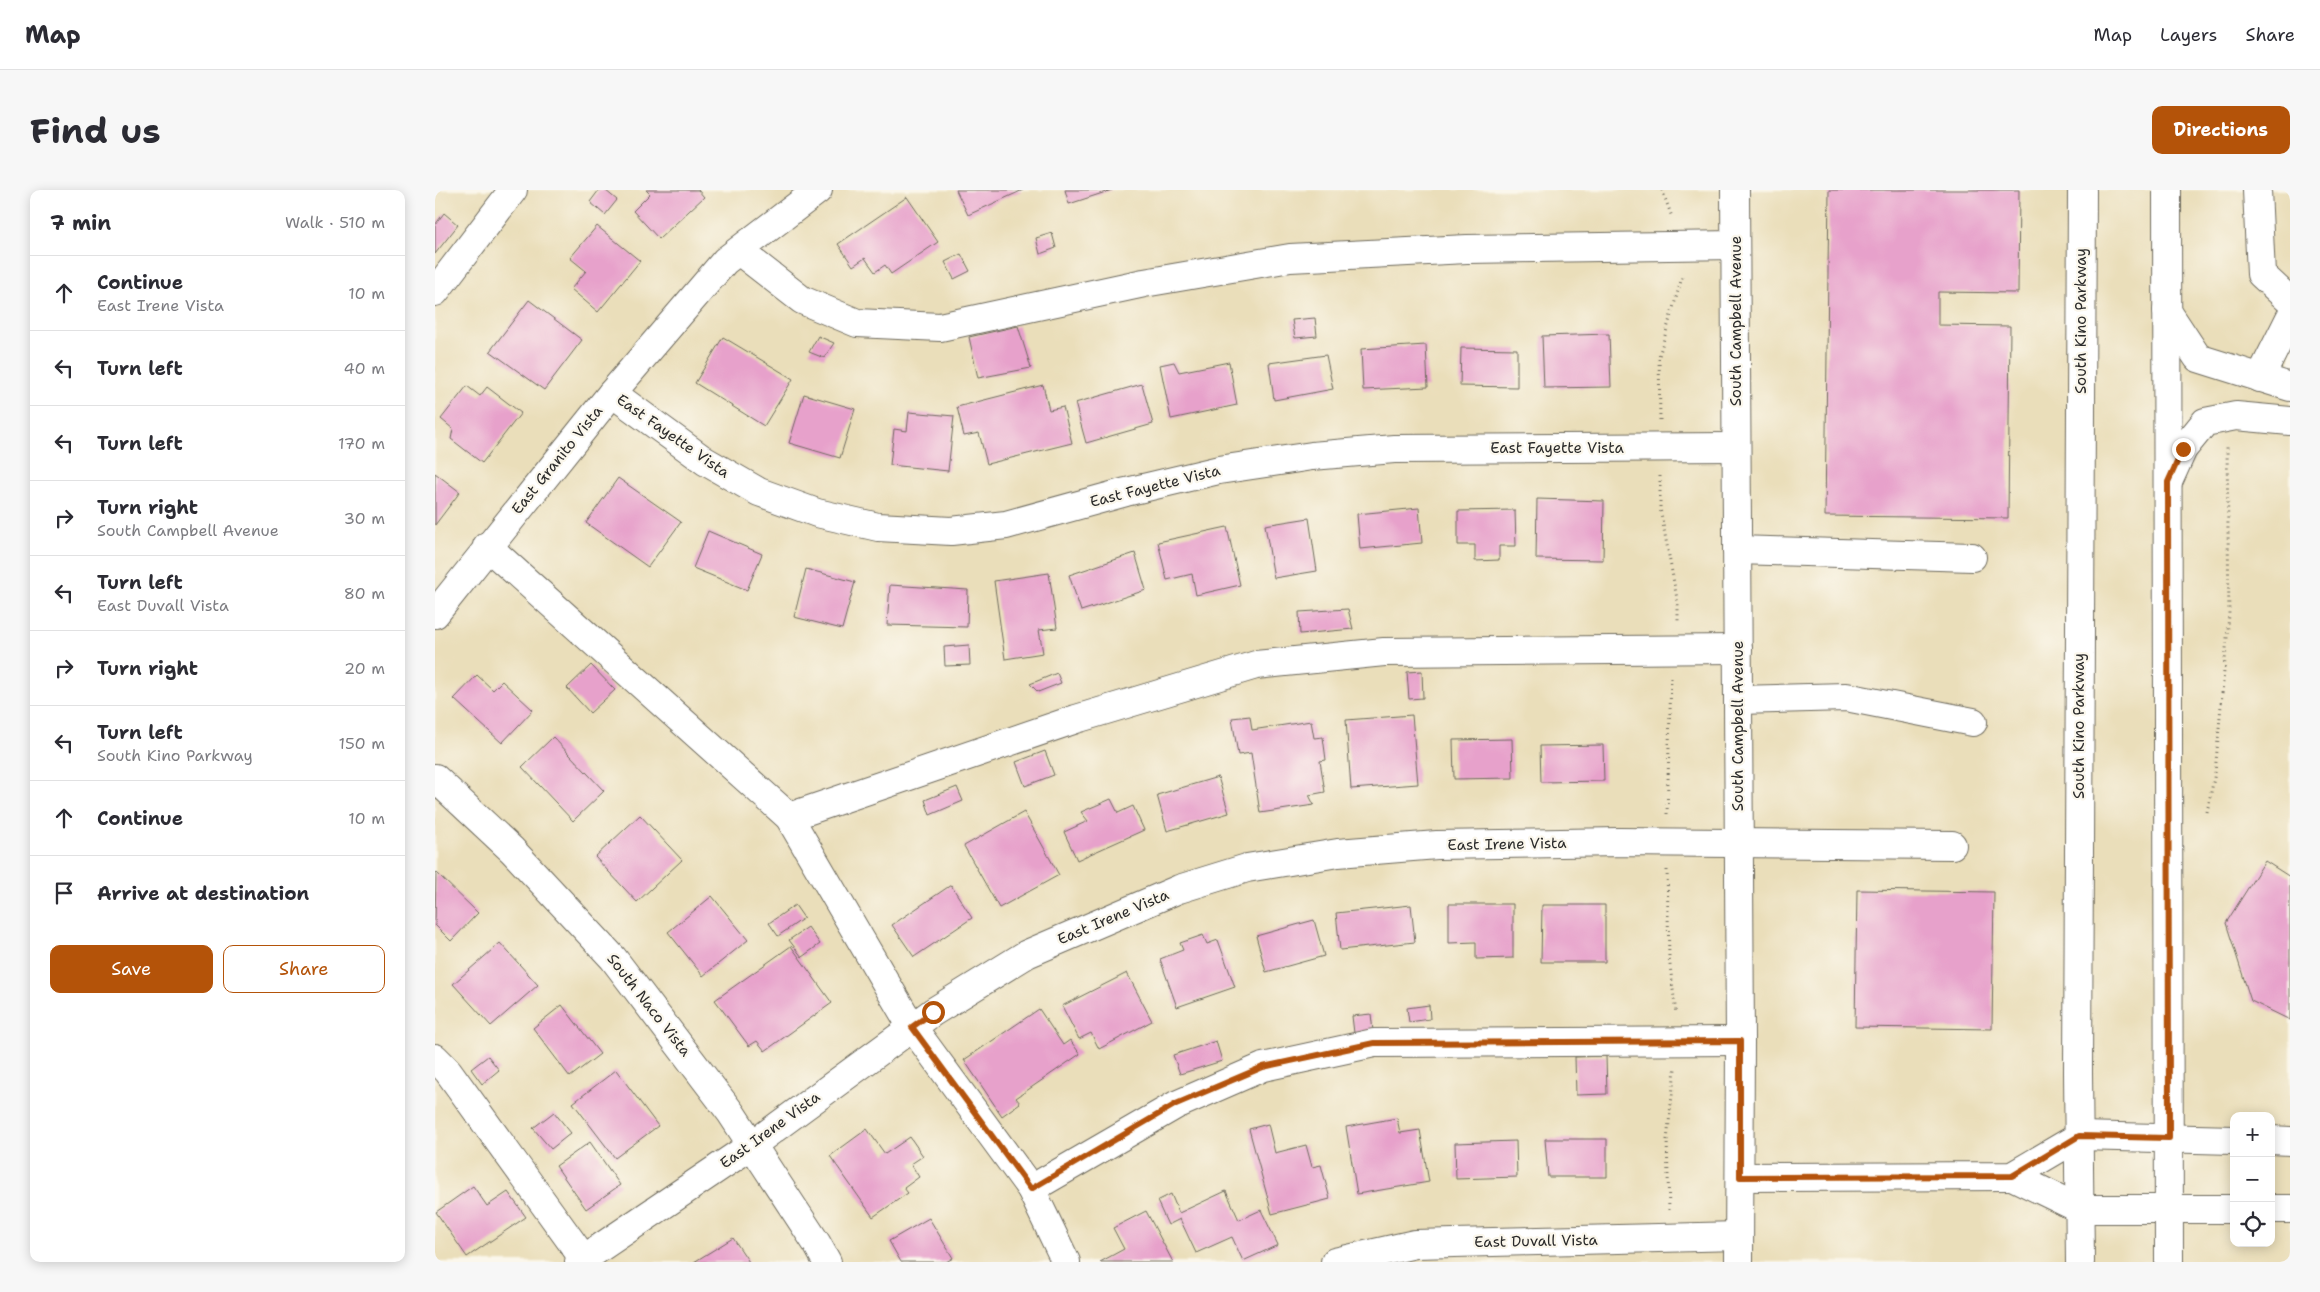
<!DOCTYPE html>
<meta charset="utf-8">
<style>
body{margin:0;font-family:"Shantell Sans",sans-serif;background:#f7f7f7;color:#2b2b33}
.controls{position:absolute;right:15px;bottom:15px;display:grid;overflow:hidden;border-radius:10px;box-shadow:0 2px 12px #0003}
.controls button{width:45px;height:45px;display:grid;place-items:center;padding:0;border:0;border-bottom:1px solid #e1e1e2;background:#fff;color:#2b2b33;font:25px sans-serif}
.stop{position:absolute;width:15px;height:15px;margin:-11px;border:4px solid #b45309;border-radius:50%;background:#fff}
.stop.end{background:#b45309;border-color:#fff;box-shadow:0 1px 5px #0008}
.list{margin:0;padding:0;list-style:none}
h2{display:flex;justify-content:space-between;align-items:center;height:65px;margin:0;padding:0 20px;font-size:21px}
h2 small{font-size:16px;font-weight:400;color:#7c7c81}
.list li{display:grid;grid-template-columns:32px 1fr auto;gap:15px;align-items:center;box-sizing:border-box;height:75px;padding:0 20px;border-top:1px solid #e1e1e2}
.list b{display:block;font-size:19px;white-space:nowrap}
.list p{margin:0;font-size:16px;white-space:nowrap;color:#7c7c81}
.list em{font-size:16px;font-style:normal;color:#7c7c81}
.actions{display:flex;gap:10px;padding:15px 20px}
.actions a{flex:1;padding:11px 0;border:1px solid #b45309;border-radius:10px;text-align:center;font-size:18px;color:#b45309}
.actions .main{background:#b45309;color:#fff}
.icon{flex:none;width:28px;height:28px;fill:none;stroke:currentColor;stroke-width:2;stroke-linecap:round;stroke-linejoin:round}
.map{position:relative;flex:none;width:1855px;height:1072px;overflow:hidden;border-radius:10px}
header{display:flex;align-items:center;gap:30px;box-sizing:border-box;height:70px;padding:0 25px;background:#fff;border-bottom:1px solid #e1e1e2}
header strong{font-size:24px}
nav{display:flex;gap:28px;margin-inline-start:auto;font-size:18px}
.intro{display:flex;align-items:center;justify-content:space-between;box-sizing:border-box;height:120px;padding:0 30px}
h1{margin:0;font-size:35px}
.button{padding:12px 22px;border-radius:10px;background:#b45309;color:#fff;font-size:18px;font-weight:700}
main{display:flex;gap:30px;padding:0 30px}
aside{flex:1;background:#fff;border-radius:10px;box-shadow:0 2px 12px #0003}
.map>svg:first-child{display:block}
.building{fill:#e7a1cb}
.lines{fill:none;stroke-linecap:round;stroke-linejoin:round}
.minor-casing{stroke:#6e6a5d;stroke-width:30}
.major-casing{stroke:#6e6a5d;stroke-width:30}
.path{stroke:#6e6a5d;stroke-width:3;stroke-dasharray:1 4;stroke-linecap:butt}
.minor{stroke:#fff;stroke-width:28}
.major{stroke:#fff;stroke-width:28}
.route{stroke:#b45309;stroke-width:6}
.labels{text-anchor:middle;dominant-baseline:central;stroke-width:4.5;stroke-linejoin:round;paint-order:stroke}
.street-label{font-size:15px;fill:#2b2b2b;stroke:#fbf7ec}
</style>
<header>
<strong>Map</strong>
<nav><a>Map</a><a>Layers</a><a>Share</a></nav>
</header>
<div class="intro"><h1>Find us</h1><a class="button">Directions</a></div>
<main>
<aside>
<h2>7 min<small>Walk · 510 m</small></h2>
<ul class="list">
<li><svg class="icon" aria-label="ahead" viewBox="0 0 24 24"><path d="M12 20V5M6 11l6-6 6 6"/></svg><div><b>Continue</b><p>East Irene Vista</p></div><em>10 m</em></li>
<li><svg class="icon" aria-label="left" viewBox="0 0 24 24"><path d="M17 20v-9H6M10 6l-5 5 5 5"/></svg><div><b>Turn left</b></div><em>40 m</em></li>
<li><svg class="icon" aria-label="left" viewBox="0 0 24 24"><path d="M17 20v-9H6M10 6l-5 5 5 5"/></svg><div><b>Turn left</b></div><em>170 m</em></li>
<li><svg class="icon" aria-label="right" viewBox="0 0 24 24"><path d="M7 20v-9h11M14 6l5 5-5 5"/></svg><div><b>Turn right</b><p>South Campbell Avenue</p></div><em>30 m</em></li>
<li><svg class="icon" aria-label="left" viewBox="0 0 24 24"><path d="M17 20v-9H6M10 6l-5 5 5 5"/></svg><div><b>Turn left</b><p>East Duvall Vista</p></div><em>80 m</em></li>
<li><svg class="icon" aria-label="right" viewBox="0 0 24 24"><path d="M7 20v-9h11M14 6l5 5-5 5"/></svg><div><b>Turn right</b></div><em>20 m</em></li>
<li><svg class="icon" aria-label="left" viewBox="0 0 24 24"><path d="M17 20v-9H6M10 6l-5 5 5 5"/></svg><div><b>Turn left</b><p>South Kino Parkway</p></div><em>150 m</em></li>
<li><svg class="icon" aria-label="ahead" viewBox="0 0 24 24"><path d="M12 20V5M6 11l6-6 6 6"/></svg><div><b>Continue</b></div><em>10 m</em></li>
<li><svg class="icon" aria-label="arrive" viewBox="0 0 24 24"><path d="M6 21V4h12l-3 4 3 4H6"/></svg><div><b>Arrive at destination</b></div></li>
</ul>
<div class="actions"><a class="main">Save</a><a>Share</a></div>
</aside>
<div class="map">
<svg width="1855" height="1072" viewBox="0 0 1855 1072">
<rect width="100%" height="100%" fill="#fbf7ec"/>
<filter id="ink" filterUnits="userSpaceOnUse"><feTurbulence type="fractalNoise" baseFrequency=".02" numOctaves="2"/><feDisplacementMap in="SourceGraphic" scale="10" xChannelSelector="R" yChannelSelector="G"/><feConvolveMatrix kernelMatrix="1 2 1 2 8 2 1 2 1" color-interpolation-filters="sRGB"/></filter>
<filter id="wash" filterUnits="userSpaceOnUse"><feTurbulence type="fractalNoise" baseFrequency=".0096" numOctaves="4" result="noise"/><feDisplacementMap in="SourceGraphic" scale="20" xChannelSelector="R" yChannelSelector="G"/><feGaussianBlur stdDeviation="1.12" result="paint"/><feColorMatrix in="noise" values="0 0 0 0 0 0 0 0 0 0 0 0 0 0 0 0 0 1.4 0 .05"/><feComposite in="paint" operator="in"/></filter>
<g filter="url(#wash)">
<rect width="100%" height="100%" fill="#eadeba"/>
<g id="blocks">
<!-- building -->
<g class="building">
<path d="M 164,0 L 170,0 L 182,10 L 170,25 L 155,12 Z"/>
<path d="M 211,0 L 263,0 L 269,7 L 224,49 L 198,21 L 215,4 Z"/>
<path d="M 521,0 L 588,0 L 533,25 Z"/>
<path d="M 630,0 L 677,0 L 634,14 Z"/>
<path d="M 1394,0 L 1584,0 L 1583,103 L 1503,102 L 1503,135 L 1575,136 L 1573,328 L 1390,326 Z"/>
<path d="M 472,7 L 503,52 L 456,84 L 450,75 L 440,82 L 430,68 L 418,76 L 403,54 Z"/>
<path d="M 9,23 L 23,35 L 0,64 L 0,35 Z"/>
<path d="M 162,36 L 205,71 L 163,122 L 136,99 L 151,81 L 135,68 Z"/>
<path d="M 617,43 L 621,58 L 605,64 L 601,48 Z"/>
<path d="M 526,64 L 535,81 L 519,89 L 510,72 Z"/>
<path d="M 94,110 L 147,150 L 109,200 L 55,161 Z"/>
<path d="M 880,128 L 882,146 L 860,148 L 857,130 Z"/>
<path d="M 583,136 L 596,178 L 543,188 L 534,147 Z"/>
<path d="M 1174,144 L 1176,197 L 1109,198 L 1107,146 Z"/>
<path d="M 383,146 L 399,153 L 389,168 L 374,162 Z"/>
<path d="M 288,147 L 358,189 L 329,236 L 260,193 Z"/>
<path d="M 991,155 L 993,197 L 928,200 L 926,159 Z"/>
<path d="M 1026,158 L 1082,159 L 1082,197 L 1025,196 Z"/>
<path d="M 891,165 L 898,199 L 839,210 L 834,173 Z"/>
<path d="M 739,172 L 744,182 L 794,172 L 802,215 L 736,229 L 725,175 Z"/>
<path d="M 707,194 L 718,234 L 651,253 L 640,213 Z"/>
<path d="M 608,195 L 614,220 L 628,217 L 637,253 L 552,274 L 544,243 L 529,246 L 522,217 Z"/>
<path d="M 32,196 L 45,206 L 52,197 L 86,223 L 47,273 L 16,249 L 18,239 L 6,229 Z"/>
<path d="M 369,204 L 420,219 L 405,268 L 354,253 Z"/>
<path d="M 474,222 L 519,226 L 513,281 L 455,275 L 459,239 L 472,241 Z"/>
<path d="M 0,283 L 25,302 L 0,335 Z"/>
<path d="M 183,288 L 246,332 L 213,377 L 151,333 Z"/>
<path d="M 1102,309 L 1169,311 L 1168,370 L 1101,369 Z"/>
<path d="M 984,318 L 987,353 L 925,359 L 922,324 Z"/>
<path d="M 1080,320 L 1081,356 L 1064,356 L 1064,370 L 1040,371 L 1040,355 L 1023,355 L 1023,321 Z"/>
<path d="M 874,328 L 882,381 L 839,388 L 830,335 Z"/>
<path d="M 792,337 L 805,395 L 761,405 L 757,384 L 732,390 L 723,352 Z"/>
<path d="M 273,341 L 327,364 L 312,400 L 258,378 Z"/>
<path d="M 700,363 L 711,400 L 646,421 L 634,385 Z"/>
<path d="M 371,379 L 420,392 L 407,439 L 359,427 Z"/>
<path d="M 614,383 L 622,438 L 604,440 L 608,463 L 570,469 L 559,391 Z"/>
<path d="M 455,395 L 533,400 L 532,437 L 452,435 Z"/>
<path d="M 913,419 L 918,439 L 865,444 L 864,422 Z"/>
<path d="M 534,455 L 535,475 L 510,476 L 509,457 Z"/>
<path d="M 156,475 L 180,500 L 155,523 L 132,498 Z"/>
<path d="M 987,481 L 988,508 L 974,509 L 972,482 Z"/>
<path d="M 622,483 L 626,493 L 603,502 L 595,494 Z"/>
<path d="M 42,485 L 58,500 L 67,491 L 98,520 L 67,553 L 19,509 Z"/>
<path d="M 977,525 L 983,594 L 916,599 L 911,530 Z"/>
<path d="M 815,526 L 817,540 L 876,531 L 879,548 L 888,547 L 891,570 L 885,571 L 890,602 L 874,605 L 879,615 L 825,623 L 816,563 L 803,565 L 797,528 Z"/>
<path d="M 118,547 L 169,601 L 138,631 L 87,577 Z"/>
<path d="M 1077,549 L 1078,588 L 1019,589 L 1018,550 Z"/>
<path d="M 1168,555 L 1169,591 L 1106,592 L 1105,556 Z"/>
<path d="M 610,561 L 619,585 L 590,596 L 581,572 Z"/>
<path d="M 783,587 L 794,623 L 732,641 L 722,605 Z"/>
<path d="M 522,597 L 528,611 L 495,625 L 490,610 Z"/>
<path d="M 676,609 L 683,623 L 698,616 L 709,640 L 642,670 L 629,642 L 653,631 L 646,622 Z"/>
<path d="M 589,622 L 624,685 L 564,718 L 529,656 Z"/>
<path d="M 205,625 L 247,670 L 202,712 L 160,667 Z"/>
<path d="M 1830,671 L 1855,687 L 1855,830 L 1816,811 L 1791,733 Z"/>
<path d="M 1,682 L 43,723 L 16,751 L 0,735 Z"/>
<path d="M 516,695 L 537,728 L 479,767 L 457,735 Z"/>
<path d="M 1422,700 L 1559,702 L 1557,839 L 1420,837 Z"/>
<path d="M 277,706 L 313,750 L 268,786 L 233,742 Z"/>
<path d="M 1014,714 L 1078,714 L 1078,768 L 1041,769 L 1041,752 L 1014,753 Z"/>
<path d="M 360,715 L 369,728 L 343,746 L 334,733 Z"/>
<path d="M 976,715 L 980,752 L 905,760 L 901,723 Z"/>
<path d="M 1107,715 L 1170,715 L 1170,772 L 1106,772 Z"/>
<path d="M 879,730 L 889,766 L 831,782 L 821,746 Z"/>
<path d="M 373,737 L 385,754 L 367,767 L 354,750 Z"/>
<path d="M 768,745 L 772,754 L 783,750 L 800,797 L 742,817 L 725,769 L 748,760 L 745,753 Z"/>
<path d="M 65,753 L 103,795 L 56,836 L 18,794 Z"/>
<path d="M 356,756 L 397,813 L 330,861 L 322,851 L 314,856 L 280,810 Z"/>
<path d="M 692,783 L 717,831 L 664,859 L 656,843 L 644,849 L 627,816 Z"/>
<path d="M 127,815 L 165,864 L 135,887 L 98,838 Z"/>
<path d="M 994,815 L 995,829 L 974,832 L 972,818 Z"/>
<path d="M 604,819 L 628,855 L 635,850 L 645,864 L 581,908 L 585,913 L 567,926 L 529,870 Z"/>
<path d="M 936,824 L 938,841 L 919,843 L 917,826 Z"/>
<path d="M 781,851 L 787,871 L 745,884 L 738,865 Z"/>
<path d="M 53,866 L 64,880 L 47,894 L 36,879 Z"/>
<path d="M 1171,866 L 1172,904 L 1141,905 L 1140,867 Z"/>
<path d="M 181,880 L 223,936 L 180,968 L 138,913 Z"/>
<path d="M 119,922 L 136,943 L 116,959 L 98,938 Z"/>
<path d="M 962,928 L 965,943 L 985,940 L 994,992 L 922,1004 L 911,937 Z"/>
<path d="M 833,934 L 840,963 L 871,955 L 877,977 L 886,975 L 895,1009 L 837,1024 L 814,939 Z"/>
<path d="M 432,939 L 450,964 L 475,947 L 488,966 L 476,974 L 484,987 L 469,998 L 473,1003 L 438,1027 L 395,966 Z"/>
<path d="M 1110,949 L 1172,949 L 1172,987 L 1113,987 Z"/>
<path d="M 1081,951 L 1082,987 L 1021,989 L 1020,953 Z"/>
<path d="M 155,952 L 185,995 L 151,1019 L 121,976 Z"/>
<path d="M 38,996 L 52,1016 L 73,1002 L 91,1027 L 32,1067 L 1,1022 Z"/>
<path d="M 791,1001 L 804,1030 L 826,1020 L 843,1055 L 808,1071 L 797,1047 L 761,1063 L 745,1029 L 733,1035 L 722,1011 L 736,1004 L 744,1023 Z"/>
<path d="M 711,1021 L 738,1072 L 665,1072 L 689,1059 L 678,1038 Z"/>
<path d="M 494,1028 L 518,1068 L 511,1072 L 466,1072 L 454,1051 Z"/>
<path d="M 298,1048 L 314,1072 L 259,1072 Z"/>
</g>
</g>
</g>
<g filter="url(#ink)">
<use href="#blocks" fill-opacity="0" stroke="#6e6a5d" stroke-width="1"/>
<g class="lines">
<!-- minor casing -->
<g class="minor-casing">
<g id="minor">
<path d="M 1300,0 L 1305,851 L 1304,1072"/>
<path d="M 1822,0 L 1826,84 L 1855,111"/>
<path d="M 304,61 L 367,110 L 422,133 L 505,137 L 709,93 L 855,68 L 1032,59 L 1300,55"/>
<path d="M 0,102 L 78,0"/>
<path d="M 1732,121 L 1763,168 L 1855,197"/>
<path d="M 1825,188 L 1855,128"/>
<path d="M 177,203 L 270,271 L 324,302 L 382,323 L 443,337 L 516,341 L 571,335 L 691,302 L 784,280 L 877,266 L 959,259 L 1301,257"/>
<path d="M 1733,292 L 1748,259 L 1770,232 L 1801,226 L 1855,231"/>
<path d="M 52,356 L 354,627 L 475,834 L 596,999 L 631,1072"/>
<path d="M 1302,360 L 1537,367"/>
<path d="M 0,424 L 177,203 L 290,71 L 383,0"/>
<path d="M 1303,510 L 1411,507 L 1538,532"/>
<path d="M 0,588 L 77,660 L 178,768 L 296,923 L 382,1054 L 392,1072"/>
<path d="M 354,627 L 641,529 L 821,475 L 949,462 L 1303,459"/>
<path d="M 0,868 L 13,881 L 151,1072"/>
<path d="M 1836,950 L 1855,951"/>
<path d="M 1577,986 L 1645,1019 L 1799,1019"/>
<path d="M 1305,987 L 1577,986 L 1645,946 L 1799,950"/>
<path d="M 596,999 L 741,915 L 828,877 L 939,853 L 1305,851"/>
<path d="M 1836,1019 L 1855,1019"/>
<path d="M 144,1072 L 317,955 L 498,822 L 592,764 L 744,699 L 812,678 L 903,663 L 1002,655 L 1184,652 L 1517,655"/>
<path d="M 900,1072 L 980,1054 L 1304,1046"/>
</g>
</g>
<!-- major casing -->
<g class="major-casing">
<g id="major">
<path d="M 1732,0 L 1734,1072"/>
<path d="M 1645,1072 L 1643,882 L 1647,0"/>
</g>
</g>
<!-- path -->
<g class="path">
<path d="M 1227,0 L 1237,27"/>
<path d="M 1225,230 L 1224,166 L 1248,84"/>
<path d="M 1225,286 L 1225,318 L 1243,414 L 1243,431"/>
<path d="M 1772,622 L 1780,583 L 1794,425 L 1792,256"/>
<path d="M 1232,624 L 1236,488"/>
<path d="M 1232,680 L 1234,767 L 1241,824"/>
<path d="M 1234,1020 L 1232,950 L 1240,879"/>
</g>
<!-- minor -->
<use href="#minor" class="minor"/>
<!-- major -->
<use href="#major" class="major"/>
</g>
</g>
<g class="lines" filter="url(#ink)">
<!-- route -->
<path class="route" d="M 498,822 L 477,837 L 596,999 L 741,914 L 828,877 L 939,853 L 1305,851 L 1305,987 L 1577,986 L 1644,946 L 1734,948 L 1733,292 L 1748,259"/>
</g>
<g class="labels">
<!-- street labels -->
<g class="street-label">
<text transform="translate(1301 131) rotate(-90)">South Campbell Avenue</text>
<text transform="translate(1646 131) rotate(-90)">South Kino Parkway</text>
<text transform="translate(238 246) rotate(35)">East Fayette Vista</text>
<text x="1122" y="258">East Fayette Vista</text>
<text transform="translate(122 270) rotate(-51)">East Granito Vista</text>
<text transform="translate(720 296) rotate(-14)">East Fayette Vista</text>
<text transform="translate(1303 536) rotate(-90)">South Campbell Avenue</text>
<text transform="translate(1644 536) rotate(-90)">South Kino Parkway</text>
<text transform="translate(1072 654) rotate(-1)">East Irene Vista</text>
<text transform="translate(678 727) rotate(-23)">East Irene Vista</text>
<text transform="translate(214 815) rotate(52)">South Naco Vista</text>
<text transform="translate(335 940) rotate(-36)">East Irene Vista</text>
<text transform="translate(1101 1051) rotate(-1)">East Duvall Vista</text>
</g>
</g>
</svg>
<div class="controls">
<button>+</button>
<button>−</button>
<button><svg class="icon" aria-label="locate" viewBox="0 0 24 24"><circle cx="12" cy="12" r="6"/><path d="M12 2v4M12 18v4M2 12h4M18 12h4"/></svg></button>
</div>
<div class="stop" style="left:498px;top:822px"></div>
<div class="stop end" style="left:1748px;top:259px"></div>
</div>
</main>
